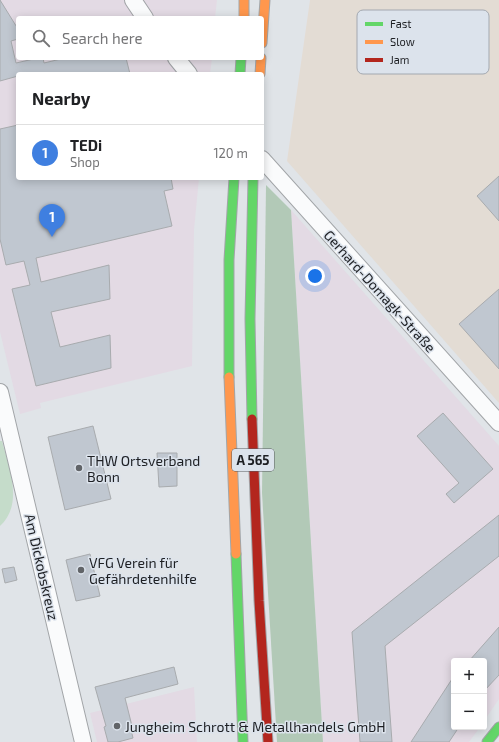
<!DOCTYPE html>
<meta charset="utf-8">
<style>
body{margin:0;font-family:"Exo 2",sans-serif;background:#f2f2f2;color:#202124}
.controls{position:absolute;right:12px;bottom:12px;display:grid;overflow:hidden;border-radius:4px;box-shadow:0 2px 10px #0003}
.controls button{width:36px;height:36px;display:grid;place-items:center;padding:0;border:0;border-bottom:1px solid #e0e0e0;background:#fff;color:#202124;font:20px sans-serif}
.you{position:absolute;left:315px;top:276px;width:14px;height:14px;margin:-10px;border:3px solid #fff;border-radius:50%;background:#1a73e8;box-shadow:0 0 0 6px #1a73e833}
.badge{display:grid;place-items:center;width:26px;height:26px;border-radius:50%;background:#7c3aed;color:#fff;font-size:13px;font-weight:700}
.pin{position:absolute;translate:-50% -33px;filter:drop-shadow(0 1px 2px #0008)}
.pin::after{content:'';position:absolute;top:21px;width:14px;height:12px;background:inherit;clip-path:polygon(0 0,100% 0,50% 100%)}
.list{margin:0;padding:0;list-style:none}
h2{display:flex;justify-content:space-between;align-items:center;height:52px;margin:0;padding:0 16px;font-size:17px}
h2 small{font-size:13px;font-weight:400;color:#757577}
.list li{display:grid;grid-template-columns:26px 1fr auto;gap:12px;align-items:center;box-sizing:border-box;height:56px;padding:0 16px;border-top:1px solid #e0e0e0}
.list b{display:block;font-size:15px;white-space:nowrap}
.list p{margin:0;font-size:13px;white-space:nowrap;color:#757577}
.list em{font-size:13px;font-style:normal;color:#757577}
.icon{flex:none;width:22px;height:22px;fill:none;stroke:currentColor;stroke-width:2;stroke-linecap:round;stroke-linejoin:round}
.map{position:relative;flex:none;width:499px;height:742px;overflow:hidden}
.search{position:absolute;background:#fff;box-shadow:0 2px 10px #0003;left:16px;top:16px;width:248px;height:44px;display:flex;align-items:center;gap:10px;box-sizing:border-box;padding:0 14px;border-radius:4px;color:#757577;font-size:15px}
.panel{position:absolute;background:#fff;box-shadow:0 2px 10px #0003;left:16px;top:72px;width:248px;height:108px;border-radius:4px}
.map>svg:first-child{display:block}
.commercial{fill:#e3dae4}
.education{fill:#e3dcd4}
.green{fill:#c5dcca}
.forest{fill:#b2c9b7}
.building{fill:#c0c7d0;stroke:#a8abae}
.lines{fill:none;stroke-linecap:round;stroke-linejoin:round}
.street-casing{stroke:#a2a5a8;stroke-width:18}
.fast-casing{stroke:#a2a5a8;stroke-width:11}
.slow-casing{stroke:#a2a5a8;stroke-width:11}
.jam-casing{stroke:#a2a5a8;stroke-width:11}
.street{stroke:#fafbfc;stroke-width:16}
.fast{stroke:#63d668;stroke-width:9}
.slow{stroke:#ff974d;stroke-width:9}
.jam{stroke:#b3261e;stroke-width:9}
.poi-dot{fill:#616468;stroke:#dce3ec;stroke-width:1.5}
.labels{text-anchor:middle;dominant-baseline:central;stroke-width:3;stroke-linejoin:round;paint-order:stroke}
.shield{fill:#dce3ec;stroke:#565a5f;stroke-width:1}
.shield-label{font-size:13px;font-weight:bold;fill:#1d1f23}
.street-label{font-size:14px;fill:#1d1f23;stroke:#dce3ec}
.poi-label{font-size:14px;fill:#1d1f23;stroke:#dce3ec;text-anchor:start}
.key{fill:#dce3ec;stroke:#a3a8b0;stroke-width:1}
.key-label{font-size:11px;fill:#1d1f23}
</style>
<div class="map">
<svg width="499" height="742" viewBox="0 0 499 742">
<rect width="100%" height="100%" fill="#e0e4e8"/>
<!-- commercial -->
<g class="commercial">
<path d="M 0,0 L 217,0 L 215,18 L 18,18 L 18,58 L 212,58 L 210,74 L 18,74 L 18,178 L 199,178 L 194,230 L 192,366 L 40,403 L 41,408 L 20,414 L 0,332 Z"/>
<path d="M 291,210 L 499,446 L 499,699 L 484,721 L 484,661 L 454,661 L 454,727 L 480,727 L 469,742 L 323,742 Z"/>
<path d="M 194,687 L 197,742 L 97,742 L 90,713 Z"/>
</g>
<!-- education -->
<path class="education" d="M 310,0 L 499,0 L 499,403 L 287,161 Z"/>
<!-- green -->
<path class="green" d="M 0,441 L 2,441 C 9,468 24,504 0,526 Z"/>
<!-- forest -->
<path class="forest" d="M 266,185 L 291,210 L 323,742 L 277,742 L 262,493 Z"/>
<!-- building -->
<g class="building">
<path d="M 0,0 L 18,29 L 18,39 L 11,41 L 16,63 L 38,58 L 43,58 L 44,63 L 65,58 L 126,58 L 130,74 L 18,74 L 18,76 L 0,81 Z"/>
<path d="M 18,125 L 18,178 L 171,178 L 173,189 L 164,191 L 172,226 L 36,258 L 41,282 L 109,265 L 110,299 L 51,312 L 60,347 L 110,335 L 111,368 L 36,386 L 12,289 L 30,285 L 24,261 L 6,265 L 0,239 L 0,129 Z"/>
<path d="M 499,176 L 499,221 L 477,196 Z"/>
<path d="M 499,289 L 499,369 L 459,324 Z"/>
<path d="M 443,413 L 493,469 L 454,503 L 446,494 L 459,483 L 417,436 Z"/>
<path d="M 93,426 L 111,499 L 65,510 L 48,437 Z"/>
<path d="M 157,453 L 177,453 L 177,486 L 159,487 Z"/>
<path d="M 499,515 L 499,556 L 385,646 L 392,742 L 360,742 L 352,632 Z"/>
<path d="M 90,554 L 100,596 L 76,601 L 66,560 Z"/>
<path d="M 14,567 L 17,580 L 5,583 L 2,569 Z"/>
<path d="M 499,627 L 499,675 L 484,691 L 484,661 L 469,661 Z"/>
<path d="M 174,667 L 178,684 L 125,698 L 132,726 L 130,726 L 133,738 L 118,742 L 108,742 L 104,727 L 106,726 L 95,687 Z"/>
<path d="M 454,676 L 454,725 L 452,727 L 459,727 L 449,742 L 411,742 Z"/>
</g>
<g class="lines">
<!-- street casing -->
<g class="street-casing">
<g id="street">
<path d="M 133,0 L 145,18"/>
<path d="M 176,58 L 189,74"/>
<path d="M 262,159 L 499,423"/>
<path d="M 0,392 L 83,742"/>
</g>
</g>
<!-- fast casing -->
<g class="fast-casing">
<g id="fast">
<path d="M 240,74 L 241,58"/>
<path d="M 229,377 L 229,260 L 234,178"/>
<path d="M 252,419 L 250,319 L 253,178"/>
<path d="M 236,554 L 243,742"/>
<path d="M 487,742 L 499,727"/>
</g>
</g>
<!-- slow casing -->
<g class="slow-casing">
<g id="slow">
<path d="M 244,0 L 244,18"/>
<path d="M 262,43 L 265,0"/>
<path d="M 260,74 L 261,58"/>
<path d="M 229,377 L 236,554"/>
</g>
</g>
<!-- jam casing -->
<g class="jam-casing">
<path id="jam" d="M 252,419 L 259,601 L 268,742"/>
</g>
<!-- street -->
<use href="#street" class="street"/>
<!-- fast -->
<use href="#fast" class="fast"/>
<!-- slow -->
<use href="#slow" class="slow"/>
<!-- jam -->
<use href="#jam" class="jam"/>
</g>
<!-- markers -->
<g class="poi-dot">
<circle cx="79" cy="468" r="4"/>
<circle cx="81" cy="570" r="4"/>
<circle cx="117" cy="726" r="4"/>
</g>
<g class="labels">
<!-- shield labels -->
<rect class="shield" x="232" y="449" width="42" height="22" rx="3"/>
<g class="shield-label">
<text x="253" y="460">A 565</text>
</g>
<!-- street labels -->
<g class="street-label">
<text transform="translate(380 291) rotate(48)">Gerhard-Domagk-Straße</text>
<text transform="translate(42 567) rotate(77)">Am Dickobskreuz</text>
</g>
<!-- poi labels -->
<g class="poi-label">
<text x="87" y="460">THW Ortsverband<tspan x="87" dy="16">Bonn</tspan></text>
<text x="89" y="562">VFG Verein für<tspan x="89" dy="16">Gefährdetenhilfe</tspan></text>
<text x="125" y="726">Jungheim Schrott &amp; Metallhandels GmbH</text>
</g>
</g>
<!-- legend -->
<rect x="357" y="10" width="132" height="64" rx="6" class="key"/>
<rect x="365" y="22" width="18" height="4" fill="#63d668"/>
<rect x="365" y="40" width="18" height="4" fill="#ff974d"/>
<rect x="365" y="58" width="18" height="4" fill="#b3261e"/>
<g class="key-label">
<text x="390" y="28">Fast</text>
<text x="390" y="46">Slow</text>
<text x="390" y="64">Jam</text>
</g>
</svg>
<div class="controls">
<button>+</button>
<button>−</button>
</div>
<div class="you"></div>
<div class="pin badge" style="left:52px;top:237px;background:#3f7fe0">1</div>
<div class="search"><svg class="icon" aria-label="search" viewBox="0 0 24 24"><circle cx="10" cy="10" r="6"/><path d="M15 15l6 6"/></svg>Search here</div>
<section class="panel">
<h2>Nearby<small></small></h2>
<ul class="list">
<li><span class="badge" style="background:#3f7fe0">1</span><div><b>TEDi</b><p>Shop</p></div><em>120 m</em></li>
</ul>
</section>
</div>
